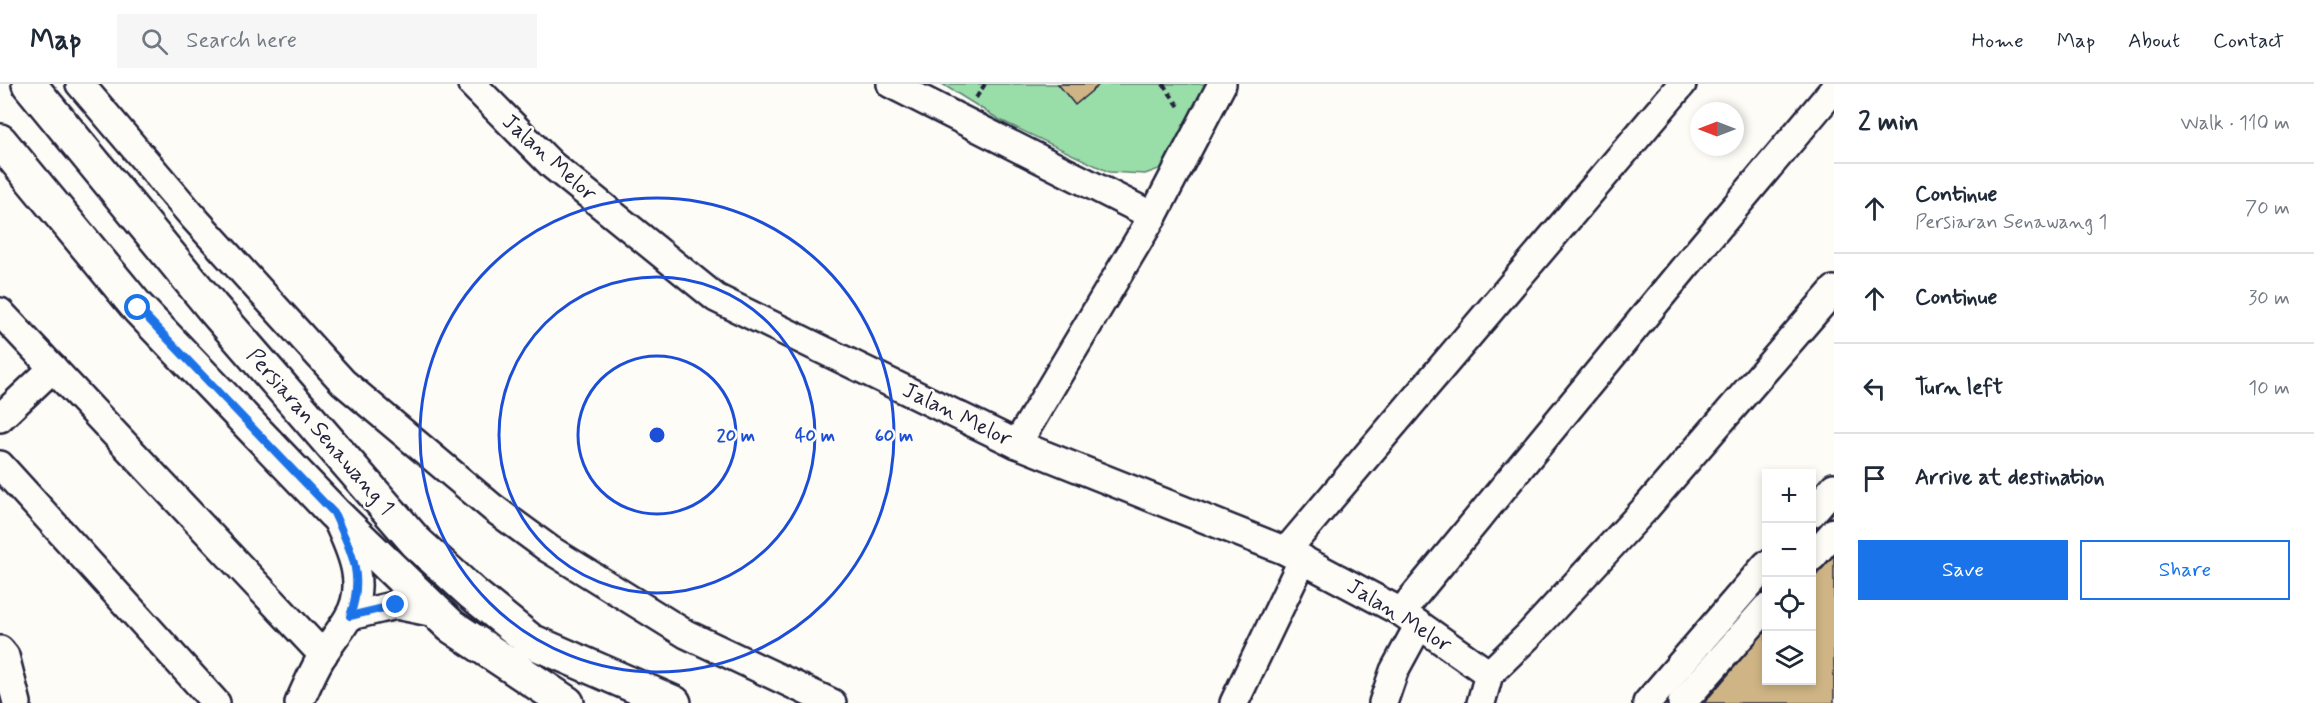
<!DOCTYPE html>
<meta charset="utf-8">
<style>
body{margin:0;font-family:Mynerve,sans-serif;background:#f6f6f7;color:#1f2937}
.controls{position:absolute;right:18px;bottom:18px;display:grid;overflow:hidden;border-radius:0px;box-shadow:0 3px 9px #0003}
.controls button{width:54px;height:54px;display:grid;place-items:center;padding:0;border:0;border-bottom:2px solid #e0e1e3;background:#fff;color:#1f2937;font:30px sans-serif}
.compass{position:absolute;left:1690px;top:18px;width:54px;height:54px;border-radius:50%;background:#fff;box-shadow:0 3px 9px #0003;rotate:270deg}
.stop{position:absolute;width:18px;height:18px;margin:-14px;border:4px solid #1a73e8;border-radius:50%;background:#fff}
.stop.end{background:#1a73e8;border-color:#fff;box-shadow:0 2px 6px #0008}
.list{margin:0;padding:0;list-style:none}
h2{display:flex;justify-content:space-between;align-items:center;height:78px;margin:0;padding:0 24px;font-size:26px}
h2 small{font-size:20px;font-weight:400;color:#747a83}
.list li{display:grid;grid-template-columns:39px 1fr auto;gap:18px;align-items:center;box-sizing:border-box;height:90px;padding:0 24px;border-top:2px solid #e0e1e3}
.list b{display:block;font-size:22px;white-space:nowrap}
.list p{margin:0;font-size:20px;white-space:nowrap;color:#747a83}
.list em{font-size:20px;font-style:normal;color:#747a83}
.actions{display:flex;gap:12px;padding:18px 24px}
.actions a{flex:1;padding:14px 0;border:2px solid #1a73e8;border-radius:0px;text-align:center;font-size:21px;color:#1a73e8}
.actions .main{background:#1a73e8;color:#fff}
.icon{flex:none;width:33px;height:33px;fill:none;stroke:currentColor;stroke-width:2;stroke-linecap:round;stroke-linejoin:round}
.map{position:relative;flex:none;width:1834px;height:619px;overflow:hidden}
header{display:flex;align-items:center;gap:36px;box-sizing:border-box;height:84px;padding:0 30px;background:#fff;border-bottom:2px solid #e0e1e3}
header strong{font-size:28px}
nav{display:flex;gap:33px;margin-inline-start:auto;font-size:21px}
.search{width:420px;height:54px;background:#f6f6f7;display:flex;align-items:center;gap:15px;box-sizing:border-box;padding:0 21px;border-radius:0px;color:#747a83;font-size:22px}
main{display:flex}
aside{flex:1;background:#fff}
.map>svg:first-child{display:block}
.green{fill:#99dda9;stroke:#5e8072;stroke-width:1.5}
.building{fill:#cfb585;stroke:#22223b;stroke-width:1.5}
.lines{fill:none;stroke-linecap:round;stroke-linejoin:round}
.minor-casing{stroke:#22223b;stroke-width:32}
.major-casing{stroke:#22223b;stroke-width:38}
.path{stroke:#22223b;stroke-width:4;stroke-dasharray:6 4.5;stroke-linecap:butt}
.minor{stroke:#fdfcf7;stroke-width:27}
.major{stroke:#fdfcf7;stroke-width:33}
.route{stroke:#1a73e8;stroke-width:8}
.ring{fill:none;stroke:#1d4ed8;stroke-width:3}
.labels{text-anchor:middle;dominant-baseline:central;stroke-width:5;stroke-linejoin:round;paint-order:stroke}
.street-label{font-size:22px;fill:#22223b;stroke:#fdfcf7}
.centre{fill:#1d4ed8;stroke:#fdfcf7;stroke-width:3}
.ring-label{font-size:18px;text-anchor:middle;font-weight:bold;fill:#1d4ed8;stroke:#fdfcf7;stroke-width:5;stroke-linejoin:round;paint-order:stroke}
</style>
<header>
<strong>Map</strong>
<div class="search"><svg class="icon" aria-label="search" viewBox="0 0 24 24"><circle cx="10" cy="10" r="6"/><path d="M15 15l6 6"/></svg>Search here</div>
<nav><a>Home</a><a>Map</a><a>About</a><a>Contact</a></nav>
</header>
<main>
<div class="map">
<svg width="1834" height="619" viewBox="0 0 1834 619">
<rect width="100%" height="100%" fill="#fdfcf7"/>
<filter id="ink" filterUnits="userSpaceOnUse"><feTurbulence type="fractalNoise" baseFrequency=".0167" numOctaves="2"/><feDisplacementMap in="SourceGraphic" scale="12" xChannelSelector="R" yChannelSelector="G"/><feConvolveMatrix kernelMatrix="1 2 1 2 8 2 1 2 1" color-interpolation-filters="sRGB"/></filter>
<g filter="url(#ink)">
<!-- green -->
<path class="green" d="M 942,0 L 1207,0 L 1173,80 L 1145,90 L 1109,88 L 1000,36 Z"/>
<!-- building -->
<g class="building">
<path d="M 1058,0 L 1100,0 L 1075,21 Z"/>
<path d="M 1834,471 L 1834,619 L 1704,619 L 1766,546 L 1766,596 L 1812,596 L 1812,496 Z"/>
</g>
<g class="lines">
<!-- minor casing -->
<g class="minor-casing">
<g id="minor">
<path d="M 80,0 L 194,134 L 343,298 L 493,424 L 549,465 L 686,550 L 832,619"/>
<path d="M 472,0 L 552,81 L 716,214 L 1017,360 L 1286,467 L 1401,528 L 1489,590"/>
<path d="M 891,0 L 1153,132"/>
<path d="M 0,228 L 323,571"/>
<path d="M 0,334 L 53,284"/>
<path d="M 1017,360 L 1153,132 L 1222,0"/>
<path d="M 0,381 L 216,619"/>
<path d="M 1812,429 L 1834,403"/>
<path d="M 1286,467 L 1682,0"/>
<path d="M 1812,473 L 1834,448"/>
<path d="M 1401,528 L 1689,178 L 1834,5"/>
<path d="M 350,532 L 396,521 L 435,529"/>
<path d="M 0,566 L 5,572 L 17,619"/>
<path d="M 299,619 C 307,602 314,584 324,569 C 332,557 341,546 348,534 C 368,502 351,466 337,436"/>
<path d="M 1234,619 L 1303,475"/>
<path d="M 1383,619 L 1394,587 L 1419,541"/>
<path d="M 1481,619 L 1489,590 L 1528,552 L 1645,425 L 1834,206"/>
<path d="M 1647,619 L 1766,481"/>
<path d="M 1682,619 L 1766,524"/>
</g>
</g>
<!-- major casing -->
<g class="major-casing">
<g id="major">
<path d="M 29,0 L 212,223 L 416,458 L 473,510 L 531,557 L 674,619"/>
<path d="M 0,57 L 138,224 L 334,429 L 451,542 L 567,619"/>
</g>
</g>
<!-- path -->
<g class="path">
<path d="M 1163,0 L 1180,24"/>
<path d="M 976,14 L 985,0"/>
</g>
<!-- minor -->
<use href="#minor" class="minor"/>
<!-- major -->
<use href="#major" class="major"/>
</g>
</g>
<g class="lines" filter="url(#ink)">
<!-- route -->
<path class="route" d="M 138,224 L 334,429 C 351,467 365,491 350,532 L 396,521"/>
</g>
<!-- distance rings -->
<g class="ring">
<circle cx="657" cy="351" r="79"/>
<circle cx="657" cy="351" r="158"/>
<circle cx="657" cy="351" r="237"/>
</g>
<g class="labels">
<!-- street labels -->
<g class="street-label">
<text transform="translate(549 74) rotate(42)">Jalan Melor</text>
<text transform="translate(957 331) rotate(26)">Jalan Melor</text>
<text transform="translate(320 348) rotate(49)">Persiaran Senawang 1</text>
<text transform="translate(1399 532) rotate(32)">Jalan Melor</text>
</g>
</g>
<circle cx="657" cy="351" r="9" class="centre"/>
<g class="ring-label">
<text x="736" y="357">20 m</text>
<text x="815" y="357">40 m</text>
<text x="894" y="357">60 m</text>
</g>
</svg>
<div class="controls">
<button>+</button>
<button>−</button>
<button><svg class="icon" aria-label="locate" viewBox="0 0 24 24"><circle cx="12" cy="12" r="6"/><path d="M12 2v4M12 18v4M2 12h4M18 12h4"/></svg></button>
<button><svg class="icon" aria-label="layers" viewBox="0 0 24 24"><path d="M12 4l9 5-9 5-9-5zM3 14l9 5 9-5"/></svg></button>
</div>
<svg class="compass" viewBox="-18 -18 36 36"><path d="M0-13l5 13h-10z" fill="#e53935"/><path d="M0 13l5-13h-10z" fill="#747a83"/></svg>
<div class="stop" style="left:138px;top:224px"></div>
<div class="stop end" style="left:396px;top:521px"></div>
</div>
<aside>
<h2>2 min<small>Walk · 110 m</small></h2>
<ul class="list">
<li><svg class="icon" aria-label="ahead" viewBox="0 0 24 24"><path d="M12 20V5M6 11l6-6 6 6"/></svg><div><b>Continue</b><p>Persiaran Senawang 1</p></div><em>70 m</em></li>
<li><svg class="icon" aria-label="ahead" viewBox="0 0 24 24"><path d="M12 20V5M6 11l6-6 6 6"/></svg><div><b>Continue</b></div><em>30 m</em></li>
<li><svg class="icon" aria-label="left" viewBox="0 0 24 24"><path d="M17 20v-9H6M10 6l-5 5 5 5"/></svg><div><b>Turn left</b></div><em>10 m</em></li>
<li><svg class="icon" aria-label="arrive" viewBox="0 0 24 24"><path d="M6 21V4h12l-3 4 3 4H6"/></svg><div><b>Arrive at destination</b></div></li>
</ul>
<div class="actions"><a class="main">Save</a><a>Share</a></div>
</aside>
</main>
